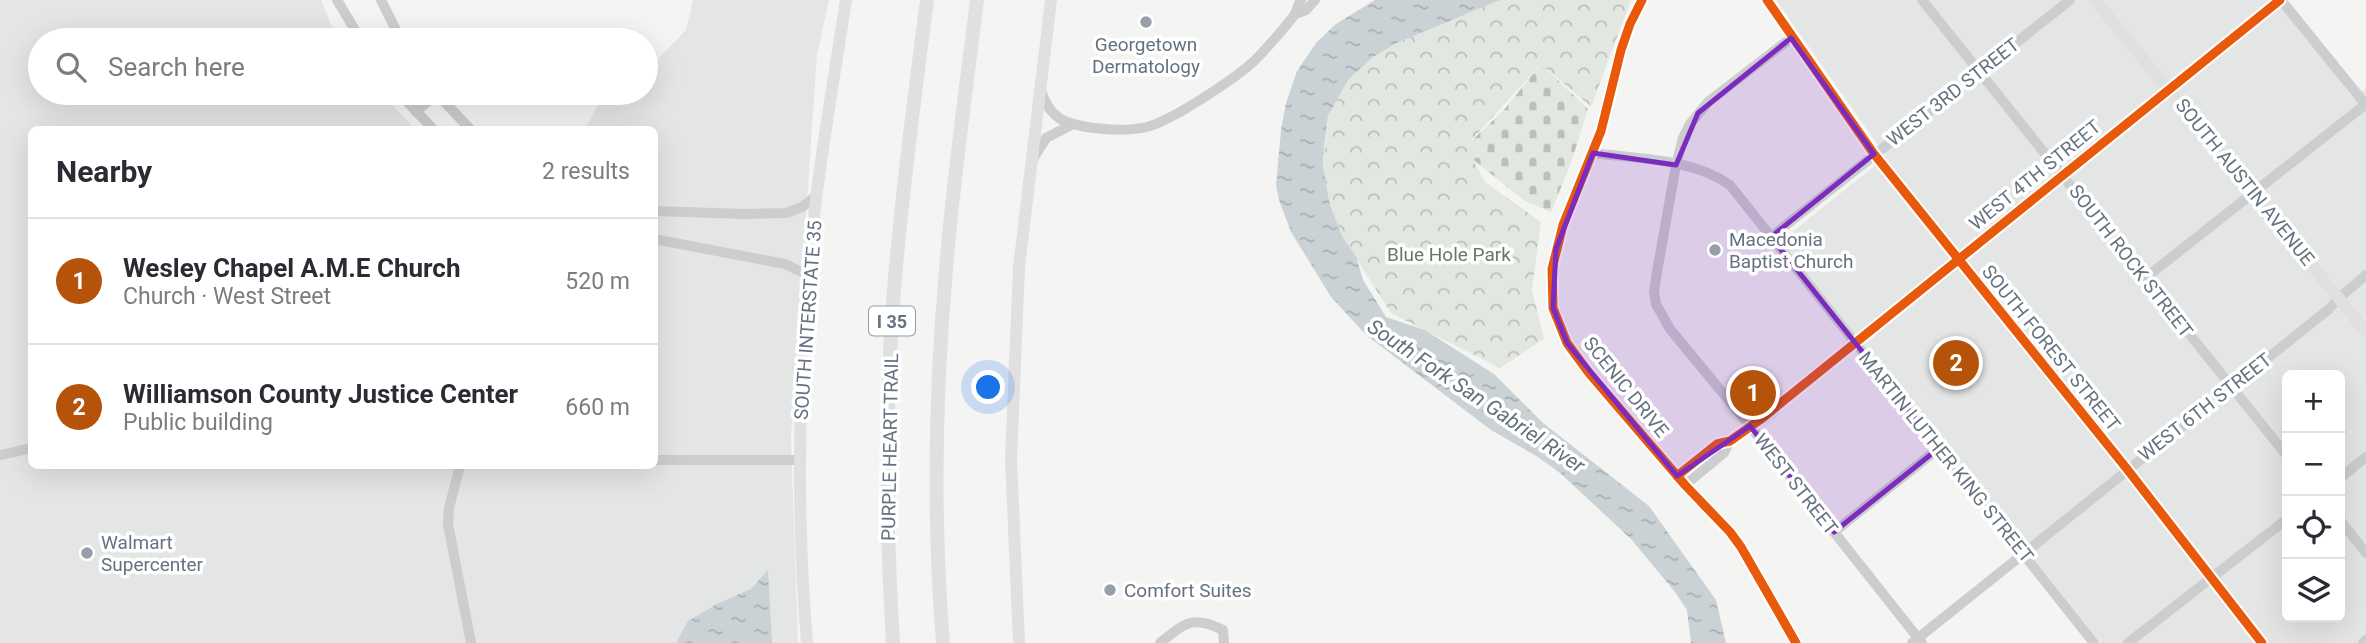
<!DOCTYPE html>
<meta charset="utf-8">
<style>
body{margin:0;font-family:Roboto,sans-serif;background:#f2f2f3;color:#2b2b33}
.controls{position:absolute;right:21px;bottom:21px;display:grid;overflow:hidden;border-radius:10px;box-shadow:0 7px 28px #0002}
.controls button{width:63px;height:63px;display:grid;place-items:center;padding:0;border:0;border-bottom:2px solid #e1e1e2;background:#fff;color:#2b2b33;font:35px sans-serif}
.you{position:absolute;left:989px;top:388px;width:24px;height:24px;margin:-18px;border:5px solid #fff;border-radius:50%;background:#1a73e8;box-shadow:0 0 0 10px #1a73e833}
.badge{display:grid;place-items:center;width:46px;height:46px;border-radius:50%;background:#b45309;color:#fff;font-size:23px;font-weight:700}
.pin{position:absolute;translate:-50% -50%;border:4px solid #fff;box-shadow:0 2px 7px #0006}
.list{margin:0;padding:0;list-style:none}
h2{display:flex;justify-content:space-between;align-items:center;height:91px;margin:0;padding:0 28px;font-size:30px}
h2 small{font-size:23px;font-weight:400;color:#7c7c81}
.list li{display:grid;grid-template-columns:46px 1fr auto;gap:21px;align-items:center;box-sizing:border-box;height:126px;padding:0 28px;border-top:2px solid #e1e1e2}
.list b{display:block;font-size:26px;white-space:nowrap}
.list p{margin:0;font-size:23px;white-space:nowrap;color:#7c7c81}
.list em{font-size:23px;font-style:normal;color:#7c7c81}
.icon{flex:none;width:38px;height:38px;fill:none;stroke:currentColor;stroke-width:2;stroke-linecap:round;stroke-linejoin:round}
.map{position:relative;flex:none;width:2366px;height:643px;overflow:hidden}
.search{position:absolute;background:#fff;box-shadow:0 7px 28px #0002;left:28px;top:28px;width:630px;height:77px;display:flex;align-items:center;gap:18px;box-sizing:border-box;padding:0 24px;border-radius:38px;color:#7c7c81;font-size:26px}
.panel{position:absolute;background:#fff;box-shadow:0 7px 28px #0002;left:28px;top:126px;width:630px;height:343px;border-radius:10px}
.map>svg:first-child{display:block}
.built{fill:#e4e6e5;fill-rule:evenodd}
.cemetery{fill:url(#cemetery-stones)}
.park{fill:url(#park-crowns)}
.water{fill:url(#water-ripples)}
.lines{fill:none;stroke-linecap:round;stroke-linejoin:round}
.minor{stroke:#cccdce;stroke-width:10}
.major{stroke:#e0e0e1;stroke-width:12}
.highway{stroke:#e0e0e1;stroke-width:14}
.cycleway-casing{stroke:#fff;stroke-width:13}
.cycleway{stroke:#e8590c;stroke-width:9}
.marked{fill:#7b2cbf;fill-opacity:0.2;stroke:#7b2cbf;stroke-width:5;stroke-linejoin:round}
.poi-dot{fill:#97a0a9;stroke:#fff;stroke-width:2.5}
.labels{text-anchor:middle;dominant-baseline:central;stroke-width:7;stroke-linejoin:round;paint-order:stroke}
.shield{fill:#fff;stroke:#939ca7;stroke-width:2}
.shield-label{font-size:18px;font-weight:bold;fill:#657281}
.poi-label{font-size:19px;fill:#657281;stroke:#fff;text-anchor:start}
.street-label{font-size:19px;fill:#657281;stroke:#fff}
.park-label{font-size:19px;fill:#667964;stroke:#fff}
.water-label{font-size:21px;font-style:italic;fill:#61737f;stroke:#fff}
</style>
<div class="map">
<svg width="2366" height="643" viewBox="0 0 2366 643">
<defs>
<pattern id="cemetery-stones" width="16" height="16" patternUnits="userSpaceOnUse" patternTransform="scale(1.75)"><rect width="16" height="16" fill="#e3e7e1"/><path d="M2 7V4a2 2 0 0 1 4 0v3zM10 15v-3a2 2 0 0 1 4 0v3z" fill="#bcc0bc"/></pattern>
<pattern id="park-crowns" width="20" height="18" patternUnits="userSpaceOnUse" patternTransform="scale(1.75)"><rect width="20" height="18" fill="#e3e7e1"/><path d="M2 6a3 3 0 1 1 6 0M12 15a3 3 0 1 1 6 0" fill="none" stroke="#bcc0bc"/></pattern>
<pattern id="water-ripples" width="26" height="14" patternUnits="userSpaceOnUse" patternTransform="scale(1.75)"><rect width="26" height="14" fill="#cbd2d6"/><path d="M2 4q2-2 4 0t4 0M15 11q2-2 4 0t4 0" fill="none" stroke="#a8afb3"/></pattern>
</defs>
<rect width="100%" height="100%" fill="#f4f4f3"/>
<!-- built -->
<g class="built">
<path d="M 0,0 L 321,0 L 334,31 L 341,40 L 40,40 L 40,93 L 381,93 L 415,129 L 32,130 L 32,466 L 654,466 L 654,130 L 585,129 L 600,101 L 616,93 L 646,93 L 646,71 L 686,30 L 693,0 L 829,0 L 817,54 L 791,438 L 798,643 L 0,643 Z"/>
<path d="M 1776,0 L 2286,0 L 2281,4 L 2353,98 L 2366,88 L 2366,643 L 2101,643 L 1781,241 L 1876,165 L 1885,155 ZM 2287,375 L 2340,375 L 2340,617 L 2287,617 Z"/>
</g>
<!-- cemetery -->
<path class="cemetery" d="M 1541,64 L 1588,109 L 1571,163 L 1551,212 L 1525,201 L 1471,158 L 1466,146 L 1503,111 Z"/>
<!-- park -->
<path class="park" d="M 1500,0 L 1631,0 L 1591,107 L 1541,64 L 1466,146 L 1485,182 L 1541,222 L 1532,290 L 1544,339 L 1500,368 L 1391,313 L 1343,238 L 1330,205 L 1323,166 L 1328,116 L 1348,80 L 1373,57 L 1397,43 Z"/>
<!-- water -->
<g class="water">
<path d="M 1375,0 L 1500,0 L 1397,43 L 1373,57 L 1348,80 L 1328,116 L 1324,148 L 1323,166 L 1330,205 L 1343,238 L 1356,256 L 1363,280 L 1386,317 L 1425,330 L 1494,374 L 1543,423 L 1649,506 L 1716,600 L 1726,643 L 1691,643 L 1687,610 L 1675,592 L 1631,539 L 1560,473 L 1538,457 L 1491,430 L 1366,335 L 1331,297 L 1291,232 L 1279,200 L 1276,185 L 1281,130 L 1286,103 L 1297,71 L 1316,43 L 1336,24 Z"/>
<path d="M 768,570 L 772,643 L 676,643 L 688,621 L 717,604 L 751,589 Z"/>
</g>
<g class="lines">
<!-- minor -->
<g class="minor">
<path d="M 337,0 L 361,40"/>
<path d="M 381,0 L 401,40"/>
<path d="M 1642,0 L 1630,24 L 1621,50 L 1601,131 L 1563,225 L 1552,269 L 1553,308 L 1567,343 L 1589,373 L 1685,485 L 1730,532 L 1741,547 L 1796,643"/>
<path d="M 1767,0 L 1874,154 L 2127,469 L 2262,643"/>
<path d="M 1922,0 L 2287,456"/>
<path d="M 2281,0 L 2366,105"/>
<path d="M 1295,14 L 1306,10 L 1315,0"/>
<path d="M 1791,38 L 1708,102 L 1690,124 L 1683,138 L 1676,165 L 1657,272 L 1654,292 L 1656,304 L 1670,329 L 1750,426 L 1922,643"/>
<path d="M 1041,91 C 1051,120 1065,124 1094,128 C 1111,130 1130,131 1147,127 C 1173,120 1231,81 1252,63 C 1260,56 1289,23 1295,14 C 1297,10 1298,5 1301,0"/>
<path d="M 399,93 L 434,130"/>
<path d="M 436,93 L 471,130"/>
<path d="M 416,112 L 437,93"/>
<path d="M 1593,153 C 1639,159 1691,158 1730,185 L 2094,643"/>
<path d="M 1033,159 L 1046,138 L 1071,125"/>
<path d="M 654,211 L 744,214 L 786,213 L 802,207 L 816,196"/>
<path d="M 1771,237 L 2070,0"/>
<path d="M 654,239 L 785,264 L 804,273 L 808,278"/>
<path d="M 2144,279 L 2366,104"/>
<path d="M 0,455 L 32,448"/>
<path d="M 654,460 L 800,460"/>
<path d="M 460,466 L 449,508 L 448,524 L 471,643"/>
<path d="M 1677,476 L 1717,444 L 1730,441 L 1761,419 L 2280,0"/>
<path d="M 2340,478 L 2366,457"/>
<path d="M 1685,485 L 1724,453 L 1730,441"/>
<path d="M 2340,520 L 2366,553"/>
<path d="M 1834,532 L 1939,448"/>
<path d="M 1160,643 C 1185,623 1192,615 1223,630 L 1224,643"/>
<path d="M 1912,643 L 2329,309 L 2339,298 L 2366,275"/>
<path d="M 2128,643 L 2287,519"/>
<path d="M 2363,643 L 2366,640"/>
</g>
<!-- major -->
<g class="major">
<path d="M 2095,0 L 2366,332"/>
<path d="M 807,643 C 797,522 798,399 808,278 C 815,185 832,92 846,0"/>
<path d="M 1019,643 L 1011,459 L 1019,267 L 1051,0"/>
</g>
<!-- highway -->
<g class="highway">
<path d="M 893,643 C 886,529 885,416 893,302 C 901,201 914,101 927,0"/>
<path d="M 943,643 C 933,519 935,394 946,270 C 953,180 966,90 977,0"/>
</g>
<!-- cycleway casing -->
<g class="cycleway-casing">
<g id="cycleway">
<path d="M 1642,0 L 1630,24 L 1621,50 L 1601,131 L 1563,225 L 1552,269 L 1553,308 L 1567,343 L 1589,373 L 1685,485 L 1730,532 L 1741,547 L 1796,643"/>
<path d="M 1767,0 L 1874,154 L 2127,469 L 2262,643"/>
<path d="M 1677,476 L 1717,444 L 1730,441 L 1761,419 L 2280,0"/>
</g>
</g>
<!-- cycleway -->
<use href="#cycleway" class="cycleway"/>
</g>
<!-- marked area -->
<path class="marked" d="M 1791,38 L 1874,154 L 1771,237 L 1939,448 L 1834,532 L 1750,426 L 1677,476 L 1567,343 L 1553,308 L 1556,249 L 1593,153 L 1676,165 L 1698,113 Z"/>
<!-- markers -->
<g class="poi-dot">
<circle cx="1146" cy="22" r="7"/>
<circle cx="1715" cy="250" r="7"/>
<circle cx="87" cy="553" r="7"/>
<circle cx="1110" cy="590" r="7"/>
</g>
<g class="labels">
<!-- shield labels -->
<rect class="shield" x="869" y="306.5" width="46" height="29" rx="5"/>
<g class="shield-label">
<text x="892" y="321">I 35</text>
</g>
<!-- poi labels -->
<g class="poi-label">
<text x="1146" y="44" text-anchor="middle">Georgetown<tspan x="1146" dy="22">Dermatology</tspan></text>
<text x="1729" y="239">Macedonia<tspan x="1729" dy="22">Baptist Church</tspan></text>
<text x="101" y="542">Walmart<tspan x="101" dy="22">Supercenter</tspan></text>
<text x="1124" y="590">Comfort Suites</text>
</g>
<!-- street labels -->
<g class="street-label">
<text transform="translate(1953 92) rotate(-38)">WEST 3RD STREET</text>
<text transform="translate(2035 175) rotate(-39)">WEST 4TH STREET</text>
<text transform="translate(2245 182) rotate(51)">SOUTH AUSTIN AVENUE</text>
<text transform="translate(2131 261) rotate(52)">SOUTH ROCK STREET</text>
<text transform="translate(808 320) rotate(-86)">SOUTH INTERSTATE 35</text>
<text transform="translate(2051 348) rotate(51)">SOUTH FOREST STREET</text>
<text transform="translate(1626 387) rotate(51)">SCENIC DRIVE</text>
<text transform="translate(2205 407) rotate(-38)">WEST 6TH STREET</text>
<text transform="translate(890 447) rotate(-89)">PURPLE HEART TRAIL</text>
<text transform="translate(1946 457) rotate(51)">MARTIN LUTHER KING STREET</text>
<text transform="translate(1796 484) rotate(52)">WEST STREET</text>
</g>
<!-- park labels -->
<g class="park-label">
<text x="1449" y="254">Blue Hole Park</text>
</g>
<!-- water labels -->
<g class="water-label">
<text transform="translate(1476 396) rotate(34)">South Fork San Gabriel River</text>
</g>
</g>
</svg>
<div class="controls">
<button>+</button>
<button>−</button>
<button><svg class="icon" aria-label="locate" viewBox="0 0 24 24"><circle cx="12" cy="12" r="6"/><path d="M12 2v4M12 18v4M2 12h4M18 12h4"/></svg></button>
<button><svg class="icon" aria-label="layers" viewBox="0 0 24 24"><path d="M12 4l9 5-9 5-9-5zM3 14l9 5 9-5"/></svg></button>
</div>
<div class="you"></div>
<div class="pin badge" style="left:1753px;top:393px">1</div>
<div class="pin badge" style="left:1956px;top:363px">2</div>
<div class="search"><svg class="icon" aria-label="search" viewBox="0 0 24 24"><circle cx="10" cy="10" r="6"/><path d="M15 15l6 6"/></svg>Search here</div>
<section class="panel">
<h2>Nearby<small>2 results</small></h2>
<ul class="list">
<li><span class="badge">1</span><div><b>Wesley Chapel A.M.E Church</b><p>Church · West Street</p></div><em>520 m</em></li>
<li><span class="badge">2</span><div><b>Williamson County Justice Center</b><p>Public building</p></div><em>660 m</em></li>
</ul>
</section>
</div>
